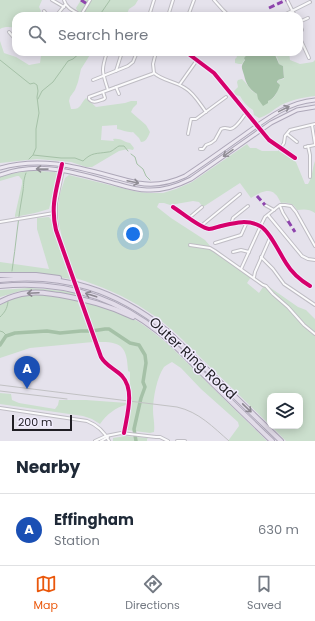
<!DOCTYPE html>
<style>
body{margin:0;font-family:Poppins,sans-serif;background:#f2f2f3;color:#1f2937}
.controls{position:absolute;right:12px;bottom:12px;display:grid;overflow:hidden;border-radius:8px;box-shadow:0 2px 10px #0003}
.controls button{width:36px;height:36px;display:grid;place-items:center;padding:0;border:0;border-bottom:1px solid #e0e1e3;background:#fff;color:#1f2937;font:20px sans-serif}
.scale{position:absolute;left:12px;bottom:10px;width:60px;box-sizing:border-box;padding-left:4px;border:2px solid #201e24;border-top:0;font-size:11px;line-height:14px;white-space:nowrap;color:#201e24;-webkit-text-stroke:3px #f1ecfd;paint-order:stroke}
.you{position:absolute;left:133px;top:234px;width:14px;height:14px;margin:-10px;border:3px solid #fff;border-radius:50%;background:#1a73e8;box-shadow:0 0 0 6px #1a73e833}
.badge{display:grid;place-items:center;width:26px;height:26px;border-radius:50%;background:#ea580c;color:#fff;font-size:13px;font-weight:700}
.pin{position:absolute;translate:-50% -33px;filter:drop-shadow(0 1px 2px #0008)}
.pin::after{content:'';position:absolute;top:21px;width:14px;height:12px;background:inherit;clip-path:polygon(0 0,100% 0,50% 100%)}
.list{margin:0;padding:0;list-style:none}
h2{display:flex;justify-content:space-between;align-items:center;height:52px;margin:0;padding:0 16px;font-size:17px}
h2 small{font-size:13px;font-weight:400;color:#747a83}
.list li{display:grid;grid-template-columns:26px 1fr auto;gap:12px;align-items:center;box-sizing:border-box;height:72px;padding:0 16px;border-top:1px solid #e0e1e3}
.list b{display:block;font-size:15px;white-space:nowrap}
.list p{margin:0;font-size:13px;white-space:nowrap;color:#747a83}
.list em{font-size:13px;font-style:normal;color:#747a83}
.icon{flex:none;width:22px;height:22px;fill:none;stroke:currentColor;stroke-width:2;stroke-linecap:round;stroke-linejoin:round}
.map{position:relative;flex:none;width:315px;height:441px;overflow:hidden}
.search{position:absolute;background:#fff;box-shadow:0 2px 10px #0003;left:12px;right:12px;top:12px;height:44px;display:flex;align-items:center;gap:10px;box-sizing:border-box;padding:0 14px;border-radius:12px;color:#747a83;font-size:15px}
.sheet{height:124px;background:#fff}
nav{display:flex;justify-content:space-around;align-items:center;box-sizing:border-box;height:56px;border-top:1px solid #e0e1e3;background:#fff;font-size:11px;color:#747a83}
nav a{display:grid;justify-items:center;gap:2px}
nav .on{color:#ea580c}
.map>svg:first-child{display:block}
.green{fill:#cbdfcd}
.water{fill:#a5c1a7}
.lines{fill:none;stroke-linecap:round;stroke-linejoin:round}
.stream{stroke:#a5c1a7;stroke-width:1}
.river{stroke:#a5c1a7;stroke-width:3.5}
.minor-casing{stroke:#bfbdc4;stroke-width:4}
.major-casing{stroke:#ada7b8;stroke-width:5}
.highway-casing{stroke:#ada7b8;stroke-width:6}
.minor{stroke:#fbfbfc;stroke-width:2}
.major{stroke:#ece8f1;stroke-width:3}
.highway{stroke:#e2dce9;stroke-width:4}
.rail{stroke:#c1c1c3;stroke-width:1}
.minor-bridge-casing{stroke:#bfbdc4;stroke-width:4;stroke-linecap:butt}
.minor-bridge{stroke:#fbfbfc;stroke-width:2}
.quiet{stroke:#8e44ad;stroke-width:3;stroke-dasharray:6 3;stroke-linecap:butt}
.cycleway-casing{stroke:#f1ecfd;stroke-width:6}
.cycleway{stroke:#d6006c;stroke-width:4}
.oneway{stroke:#908d95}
.oneway2{stroke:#8b8690}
.labels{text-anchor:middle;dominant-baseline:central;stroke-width:3;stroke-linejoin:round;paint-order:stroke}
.street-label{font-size:14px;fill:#201e24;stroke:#f1ecfd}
</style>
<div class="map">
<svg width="315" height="441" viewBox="0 0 315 441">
<rect width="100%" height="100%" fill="#e5e2ec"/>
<!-- green -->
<g class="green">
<path d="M 0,0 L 42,0 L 39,7 L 41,11 L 39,15 L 39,16 L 16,16 L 16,28 C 11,27 5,26 0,29 Z"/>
<path d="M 81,0 L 138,0 L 135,5 L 129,9 L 126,16 L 82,16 L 83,13 L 78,12 L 76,8 Z"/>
<path d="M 0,41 L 4,53 L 16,57 L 29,65 L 40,63 L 41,56 L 45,54 L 48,56 L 54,53 L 60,52 L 91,52 L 88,58 L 81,69 L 78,82 L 75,90 L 70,97 L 69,101 L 71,109 C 81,110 80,104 86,98 L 96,107 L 125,103 L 131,101 L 137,101 L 137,104 L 133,108 L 131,112 L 146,125 L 150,132 C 148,137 146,142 141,142 L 139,138 L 133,132 C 129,133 122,130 117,129 L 117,125 L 102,126 L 101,140 L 114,141 L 113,139 C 122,138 123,142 130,143 L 134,148 L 133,150 L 128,149 L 119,151 L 92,167 L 86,167 L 71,162 L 37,159 L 0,163 Z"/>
<path d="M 235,52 L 249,52 L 244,58 L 245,59 L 242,64 L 239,64 L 235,63 L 235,59 L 237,57 Z"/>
<path d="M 275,52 L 289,52 L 290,60 L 300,64 L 313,62 L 315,60 L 315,96 C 304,97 291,100 281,105 C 273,110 267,116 259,118 L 254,115 L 253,110 C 248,107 243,102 240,96 L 235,95 L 234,91 L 238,87 L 237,82 L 238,80 L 242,79 L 245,82 L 252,91 L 268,101 C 277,98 279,89 278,80 L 284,79 L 284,75 L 283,66 L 279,64 L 277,57 L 274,55 Z"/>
<path d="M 247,144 L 250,148 L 256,148 L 262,151 L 279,151 L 296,162 L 305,184 L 308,184 C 313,176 312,169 315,161 L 315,213 C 310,209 304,209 297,210 C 294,204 288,202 281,203 C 279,200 278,196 275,194 C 269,187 257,194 251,198 L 240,183 L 203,207 L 199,202 L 193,201 L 170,205 L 164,203 L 159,203 L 157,207 L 171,218 L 205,240 L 216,253 L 251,277 L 247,283 L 259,293 L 265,284 L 298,307 L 306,310 L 315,319 L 315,441 L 286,441 L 271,426 L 300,426 L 300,396 L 270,396 L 270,425 C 247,403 225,381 202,359 C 185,342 168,324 147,311 C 125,296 101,286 75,278 C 67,252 55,227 59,199 C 60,192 63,185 65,178 L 69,175 L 73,176 L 138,192 L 149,193 L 163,193 L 176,189 L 192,182 Z"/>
<path d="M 25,171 L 37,171 L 55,172 L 57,174 L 57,177 L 49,209 L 35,213 L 15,217 L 15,215 L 22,184 L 22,180 L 19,176 L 17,176 L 0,181 L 0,176 Z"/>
<path d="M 49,217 L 51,220 L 54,233 L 70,279 L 53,276 L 0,273 L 0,262 L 49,269 L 37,229 L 37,218 Z"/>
<path d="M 29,288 C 44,289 60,290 75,293 L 76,297 L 36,290 L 20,291 L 0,297 L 0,290 Z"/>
<path d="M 34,294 L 43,295 L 77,300 L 93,342 L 30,348 L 0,358 L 0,305 L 16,297 Z"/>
<path d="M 83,301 C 102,306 122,312 139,322 C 150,329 159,337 169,345 L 267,441 L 228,441 L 239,426 L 238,422 L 201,389 L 181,368 L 172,362 C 169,364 166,365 164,367 C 157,377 153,398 153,410 C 153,417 155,424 154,432 L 150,433 L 127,430 L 131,394 L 130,385 L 130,372 L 128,371 C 127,347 122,341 97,342 Z"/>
<path d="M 0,393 L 11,394 L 12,400 L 19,403 L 55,409 L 58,405 L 59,400 L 86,400 L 127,403 L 126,405 C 116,407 106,415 100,424 L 92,419 L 83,416 L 0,404 Z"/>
<path d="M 126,436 L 148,438 L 147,439 L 147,441 L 113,441 L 113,438 Z"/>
</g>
<!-- water -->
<path class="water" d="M 249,52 L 275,52 L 275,55 L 276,57 L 279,64 L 283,66 L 284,78 L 278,80 L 277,82 L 280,85 C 278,91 274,99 268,101 L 268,103 L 263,106 L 258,99 L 257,94 C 250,90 246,84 244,75 C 242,68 240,67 245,60 L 244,58 Z"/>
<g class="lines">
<!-- stream -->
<g class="stream">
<path d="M 99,16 L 110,0"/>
<path d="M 0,60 L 30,84 L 34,83 L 37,85 L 38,91 L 37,97 L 39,113 L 36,129 L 36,148 L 33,155"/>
<path d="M 38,99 L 42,91 L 53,82 L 68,61 L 73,59 L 81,52"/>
<path d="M 131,154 L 135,157 L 137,164 L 143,169 L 146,176 L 150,180"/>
<path d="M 29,159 L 33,155 L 61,158 L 75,158 L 83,161 C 92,152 96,154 108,152 C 112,152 115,148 119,146 L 124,146 L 128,151"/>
<path d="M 12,271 C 16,245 18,217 23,191 C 24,184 23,181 26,173"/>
<path d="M 0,317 C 5,312 7,309 8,302"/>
<path d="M 0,331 L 3,332 L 6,335 L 5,338"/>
</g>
<!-- river -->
<path class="river" d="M 0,345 L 6,336 L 15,333 L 47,331 L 60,333 L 81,331 L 92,331 L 105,329 L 109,329 L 130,343 L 139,345 L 145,355 L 146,363 L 143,382 L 145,387 L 141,398 L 134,429 L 136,441"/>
<!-- minor casing -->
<g class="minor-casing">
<g id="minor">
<path d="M 52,0 L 64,7"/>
<path d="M 64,0 C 66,8 74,11 81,15"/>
<path d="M 214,0 L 223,10 L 227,14 L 251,16"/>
<path d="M 287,0 L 295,16"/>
<path d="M 44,11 L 48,16"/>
<path d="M 81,15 L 90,0"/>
<path d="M 56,16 L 65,5"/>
<path d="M 149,16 L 154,0"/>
<path d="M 168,16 L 173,0"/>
<path d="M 188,16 L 194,0"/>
<path d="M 282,16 L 310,2"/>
<path d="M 299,22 L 308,18"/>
<path d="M 299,24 L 302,30 L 299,33"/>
<path d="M 9,32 L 16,40"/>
<path d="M 299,36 L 309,58"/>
<path d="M 107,52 C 101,71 102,71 108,90"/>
<path d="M 156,52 L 153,64 L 154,73 C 163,81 175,81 185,88 C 194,93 200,104 206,112"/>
<path d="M 186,52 L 214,73 L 269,140 L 295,158"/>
<path d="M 116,71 L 122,52"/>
<path d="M 93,80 L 128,66 L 133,62 L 137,52"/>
<path d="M 180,84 L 197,60"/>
<path d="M 116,87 L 119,94"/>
<path d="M 103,92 L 105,98 L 104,99 C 98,101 93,104 89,99 L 89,97 L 152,74 L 154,73"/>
<path d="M 312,125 L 315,144"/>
<path d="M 188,134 L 191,119 L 196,119 L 226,97"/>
<path d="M 287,134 L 297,142"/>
<path d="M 308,146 L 310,155 L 310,177"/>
<path d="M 305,147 L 315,145"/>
<path d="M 200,149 L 203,149 L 206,145 L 211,143 L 215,140 L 221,129 C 225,127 226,128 230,129 C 236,129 243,117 246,113"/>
<path d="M 280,149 L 284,143 L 285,136 L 290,130 L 315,124"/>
<path d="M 62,165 C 58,180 53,196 53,211 C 53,230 66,258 72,276"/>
<path d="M 265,205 L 274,210"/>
<path d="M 280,206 L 283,213 L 288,221"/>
<path d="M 173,207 C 181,212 200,228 209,229 C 213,229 217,227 221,226 C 234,223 247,219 260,226 C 269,230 280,254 286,263 C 292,273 300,280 310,286"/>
<path d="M 268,215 L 302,256 L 308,259 L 315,260"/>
<path d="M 189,218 L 202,207"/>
<path d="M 0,222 L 54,213"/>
<path d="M 231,224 L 233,218 L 248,206"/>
<path d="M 201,226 L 240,194"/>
<path d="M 58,235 L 56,218 L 56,203 L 64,165"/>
<path d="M 215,243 L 241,235 L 242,233 L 247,222"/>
<path d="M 190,245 L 210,248 L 215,251 L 263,285 L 266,286 L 273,294 L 288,307 L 304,325 L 315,334"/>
<path d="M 233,252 L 241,250 L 249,252"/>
<path d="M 261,257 L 273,269 L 284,284 L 315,305"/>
<path d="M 241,269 L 263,221 L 265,217 L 280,205 L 285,205 L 291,206 L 296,212 L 315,246"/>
<path d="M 254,277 L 255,272 L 270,238"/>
<path d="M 82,304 L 101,357 C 106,366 115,369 122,376 C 135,390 127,415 124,433"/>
<path d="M 0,408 L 87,421 C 97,425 104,431 109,441"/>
<path d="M 95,441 L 106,436 L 121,433 L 156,437 L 160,437 L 168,441"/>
<path d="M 101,441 L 108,437"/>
<path d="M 177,441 L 185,441"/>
</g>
</g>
<!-- major casing -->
<g class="major-casing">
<g id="major">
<path d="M 0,168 C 49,154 91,172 138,183 C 154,186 170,183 185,176 C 205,163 224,149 244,135 C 265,120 288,102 315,100"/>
<path d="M 0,175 C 19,168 40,167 60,170 C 79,173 98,179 117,184 C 127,187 137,190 147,190 C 162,191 177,186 191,179 L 271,123 L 297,110 L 315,107"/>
</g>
</g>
<!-- highway casing -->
<g class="highway-casing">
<g id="highway">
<path d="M 0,275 L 36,275 L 59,278"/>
<path d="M 0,280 C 64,273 116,290 166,330 L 281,441"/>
<path d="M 0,286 C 60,280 113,295 160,333 C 175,345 188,359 202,373 C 225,396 248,418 272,441"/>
<path d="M 0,302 C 9,297 19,294 29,293 C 39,291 50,294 60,295 C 87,300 108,305 133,317"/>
</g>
</g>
<!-- minor -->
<use href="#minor" class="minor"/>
<!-- major -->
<use href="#major" class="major"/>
<!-- highway -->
<use href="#highway" class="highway"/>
<!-- rail -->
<g class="rail">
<path d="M 0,385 L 177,407 C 199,412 213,427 229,441"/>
<path d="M 0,391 L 67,399"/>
</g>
<!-- minor-bridge casing -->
<g class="minor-bridge-casing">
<path id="minor-bridge" d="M 72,276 L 82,304"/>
</g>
<!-- minor-bridge -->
<use href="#minor-bridge" class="minor-bridge"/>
<!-- quiet -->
<g class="quiet">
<path d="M 81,0 L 87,4"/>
<path d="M 269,8 L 286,0"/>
<path d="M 257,196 L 265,205"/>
<path d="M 288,221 L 295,232"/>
</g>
<!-- cycleway casing -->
<g class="cycleway-casing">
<g id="cycleway">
<path d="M 186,52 L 214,73 L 269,140 L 295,158"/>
<path d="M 62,164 C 57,188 50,205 56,230 L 101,357 C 106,366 115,369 122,376 C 135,390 127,415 124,433"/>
<path d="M 173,207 C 181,212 200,228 209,229 C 213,229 217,227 221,226 C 234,223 247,219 260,226 C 269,230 280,254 286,263 C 292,273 300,280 310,286"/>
</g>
</g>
<!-- cycleway -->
<use href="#cycleway" class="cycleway"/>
</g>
<!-- one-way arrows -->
<defs><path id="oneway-shaft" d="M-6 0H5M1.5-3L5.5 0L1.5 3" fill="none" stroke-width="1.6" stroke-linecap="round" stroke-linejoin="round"/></defs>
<g class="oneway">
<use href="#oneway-shaft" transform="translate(284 109) rotate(-26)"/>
<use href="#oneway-shaft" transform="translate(228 153) rotate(145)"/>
<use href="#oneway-shaft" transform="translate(42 169) rotate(-179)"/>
<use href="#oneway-shaft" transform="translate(133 182) rotate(12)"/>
</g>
<g class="oneway2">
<use href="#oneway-shaft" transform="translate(33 293) rotate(177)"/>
<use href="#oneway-shaft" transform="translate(91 295) rotate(-162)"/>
<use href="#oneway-shaft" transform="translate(247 408) rotate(44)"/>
</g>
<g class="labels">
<!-- street labels -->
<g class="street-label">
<text transform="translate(193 358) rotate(43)">Outer Ring Road</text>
</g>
</g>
</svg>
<div class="controls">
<button><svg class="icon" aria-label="layers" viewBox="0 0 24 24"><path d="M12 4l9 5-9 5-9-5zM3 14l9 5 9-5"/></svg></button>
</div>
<div class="scale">200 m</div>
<div class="you"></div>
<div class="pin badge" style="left:27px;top:389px;background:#1a4fb4">A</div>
<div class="search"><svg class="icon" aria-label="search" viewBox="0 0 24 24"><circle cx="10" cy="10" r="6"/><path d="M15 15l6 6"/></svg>Search here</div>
</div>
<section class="sheet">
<h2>Nearby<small></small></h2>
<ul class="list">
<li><span class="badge" style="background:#1a4fb4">A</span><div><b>Effingham</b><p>Station</p></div><em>630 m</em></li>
</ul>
</section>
<nav>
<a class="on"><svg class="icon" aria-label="map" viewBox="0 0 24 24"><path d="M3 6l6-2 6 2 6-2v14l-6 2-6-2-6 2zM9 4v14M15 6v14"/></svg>Map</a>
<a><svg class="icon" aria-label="directions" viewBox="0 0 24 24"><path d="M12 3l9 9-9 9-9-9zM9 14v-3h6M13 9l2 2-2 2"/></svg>Directions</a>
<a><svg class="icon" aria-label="saved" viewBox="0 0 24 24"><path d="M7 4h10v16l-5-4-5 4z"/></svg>Saved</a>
</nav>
